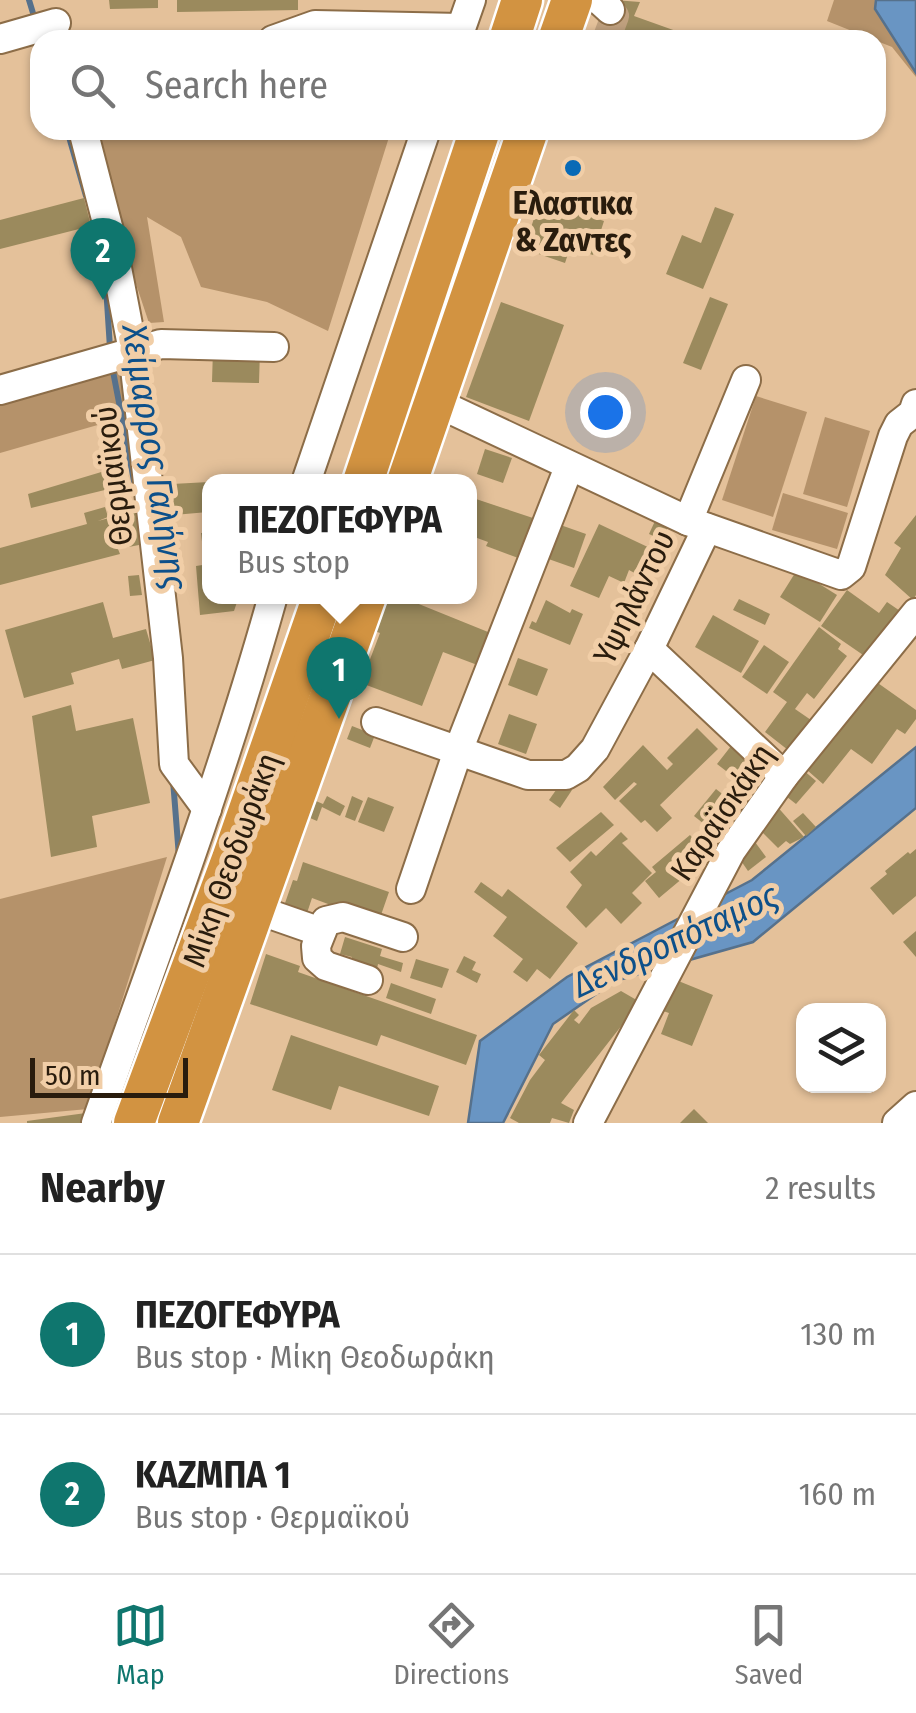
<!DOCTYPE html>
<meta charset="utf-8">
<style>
body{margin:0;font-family:"Fira Sans Condensed",sans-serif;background:#f6f6f6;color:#222}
.controls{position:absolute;right:30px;bottom:30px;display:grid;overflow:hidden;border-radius:20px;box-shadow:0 2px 8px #0004}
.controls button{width:90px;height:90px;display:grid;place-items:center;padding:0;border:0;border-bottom:2px solid #e0e0e0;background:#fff;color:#222;font:50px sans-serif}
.scale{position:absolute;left:30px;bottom:25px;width:158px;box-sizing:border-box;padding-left:10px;border:5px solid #291c0d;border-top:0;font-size:28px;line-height:35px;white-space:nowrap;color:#291c0d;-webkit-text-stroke:8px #f1cea7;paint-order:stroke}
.you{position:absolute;left:605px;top:412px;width:35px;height:35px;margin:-25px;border:8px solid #fff;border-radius:50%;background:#1a73e8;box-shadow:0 0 0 15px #1a73e833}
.badge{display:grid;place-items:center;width:65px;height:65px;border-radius:50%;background:#0f766e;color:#fff;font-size:32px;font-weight:700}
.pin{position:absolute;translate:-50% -82px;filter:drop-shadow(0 2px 5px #0008)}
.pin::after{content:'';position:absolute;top:52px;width:35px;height:30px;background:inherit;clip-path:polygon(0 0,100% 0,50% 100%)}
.popup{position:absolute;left:202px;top:474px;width:275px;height:130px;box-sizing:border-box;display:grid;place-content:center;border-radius:20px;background:#fff;filter:drop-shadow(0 2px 8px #0005);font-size:32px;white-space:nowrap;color:#767676}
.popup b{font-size:38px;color:#222}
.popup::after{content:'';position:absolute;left:50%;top:100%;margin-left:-20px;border:20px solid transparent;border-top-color:#fff}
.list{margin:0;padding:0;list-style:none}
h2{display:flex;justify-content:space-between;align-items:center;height:130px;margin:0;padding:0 40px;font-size:42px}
h2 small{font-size:32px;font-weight:400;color:#767676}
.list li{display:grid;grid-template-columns:65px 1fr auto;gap:30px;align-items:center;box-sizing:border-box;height:160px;padding:0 40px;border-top:2px solid #e0e0e0}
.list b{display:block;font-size:38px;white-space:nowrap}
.list p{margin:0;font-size:32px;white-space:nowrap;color:#767676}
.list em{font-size:32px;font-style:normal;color:#767676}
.icon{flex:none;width:55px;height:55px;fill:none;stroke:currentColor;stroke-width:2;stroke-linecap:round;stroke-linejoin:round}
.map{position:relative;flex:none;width:916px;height:1123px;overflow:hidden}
.search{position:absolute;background:#fff;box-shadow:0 2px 8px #0004;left:30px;right:30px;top:30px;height:110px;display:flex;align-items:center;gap:25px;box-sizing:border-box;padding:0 35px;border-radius:30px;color:#767676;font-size:38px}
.sheet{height:450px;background:#fff}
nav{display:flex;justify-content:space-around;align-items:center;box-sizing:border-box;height:140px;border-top:2px solid #e0e0e0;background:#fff;font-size:28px;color:#767676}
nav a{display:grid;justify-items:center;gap:5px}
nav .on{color:#0f766e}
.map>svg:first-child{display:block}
.green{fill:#b5926a}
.water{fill:#6995c3;stroke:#56718c;stroke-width:2.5}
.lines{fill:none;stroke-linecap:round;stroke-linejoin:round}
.stream{stroke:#56718c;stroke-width:6}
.building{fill:#9b8a5d}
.minor-tunnel{stroke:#bfa07e;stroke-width:28;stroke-dasharray:28 14;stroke-linecap:butt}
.minor-casing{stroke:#8c6d48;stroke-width:32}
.highway-casing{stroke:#fff;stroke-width:45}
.minor{stroke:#fff;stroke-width:28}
.highway{stroke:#d29341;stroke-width:40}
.poi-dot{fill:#096ab6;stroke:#f1cea7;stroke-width:4}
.labels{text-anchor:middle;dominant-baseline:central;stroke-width:10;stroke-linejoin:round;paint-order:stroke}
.poi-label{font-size:32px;font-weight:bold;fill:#291c0d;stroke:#f1cea7}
.street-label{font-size:32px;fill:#291c0d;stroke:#f1cea7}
.water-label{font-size:35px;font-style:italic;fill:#0d508a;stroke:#f1cea7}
</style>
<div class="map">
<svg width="916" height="1123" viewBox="0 0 916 1123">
<rect width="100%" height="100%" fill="#e4c19a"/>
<!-- green -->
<g class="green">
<path d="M 834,0 L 916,0 L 916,77 L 892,47 L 827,21 Z"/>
<path d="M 92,130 L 390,134 L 328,331 L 267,302 L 201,287 L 181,237 L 147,217 L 164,322 L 149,323 L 113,215 Z"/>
<path d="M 124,367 L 129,416 L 0,453 L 0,401 Z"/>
<path d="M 756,396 L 807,412 L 773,517 L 722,500 Z"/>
<path d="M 825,417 L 870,431 L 847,507 L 803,494 Z"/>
<path d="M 783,493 L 848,513 L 837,549 L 772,530 Z"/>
<path d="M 167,857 L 88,1109 L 0,1117 L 0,899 Z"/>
</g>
<!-- water -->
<g class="water">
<path d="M 876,0 L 916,0 L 916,73 L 875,9 Z"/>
<path d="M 916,747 L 916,808 L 753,942 L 615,981 L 553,1024 L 503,1123 L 468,1123 L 480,1041 L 567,977 L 752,880 Z"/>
</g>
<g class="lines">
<!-- stream -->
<g class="stream">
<path d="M 29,0 L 36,23"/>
<path d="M 67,130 L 86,196"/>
<path d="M 105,271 L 110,348"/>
<path d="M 112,366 L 134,481"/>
<path d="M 173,780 L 179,857"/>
</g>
</g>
<!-- building -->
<g class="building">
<path d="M 109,0 L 158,0 L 158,8 L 110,9 Z"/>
<path d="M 177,0 L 298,0 L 298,10 L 177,12 Z"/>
<path d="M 614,0 L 640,2 L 634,16 L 690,36 L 688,40 L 599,40 Z"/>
<path d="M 84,198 L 91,226 L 0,249 L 0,220 Z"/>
<path d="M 540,200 L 604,221 L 593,255 L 570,248 L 565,263 L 524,249 Z"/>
<path d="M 715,207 L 734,214 L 703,289 L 666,274 L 682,235 L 701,243 Z"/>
<path d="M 710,297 L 728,304 L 701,370 L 683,363 Z"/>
<path d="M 501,302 L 564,325 L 529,421 L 466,397 Z"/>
<path d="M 213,349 L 260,350 L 259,383 L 212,382 Z"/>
<path d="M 485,449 L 512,458 L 503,483 L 477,474 Z"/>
<path d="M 108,470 L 113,488 L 31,508 L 28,494 Z"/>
<path d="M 209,482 L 208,512 L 174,515 L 172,484 Z"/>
<path d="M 469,491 L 477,494 L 476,499 L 536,519 L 521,559 L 486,546 L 488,542 L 469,535 Z"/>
<path d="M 105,507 L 108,517 L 98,521 L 138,510 L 139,545 L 118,549 L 120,554 L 0,585 L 0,548 L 87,524 L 84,513 Z"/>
<path d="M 916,515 L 916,595 L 913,600 L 885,575 L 901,548 L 894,543 Z"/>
<path d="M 655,521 L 668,527 L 662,540 L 649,534 Z"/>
<path d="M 552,522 L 586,534 L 574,568 L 540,556 Z"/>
<path d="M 599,524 L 652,549 L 640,576 L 629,570 L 624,583 L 609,576 L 599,598 L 570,586 Z"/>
<path d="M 201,533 L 209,533 L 209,558 L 204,559 Z"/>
<path d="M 209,564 L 209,596 L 239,596 L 234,611 L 200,615 L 196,566 Z"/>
<path d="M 797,570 L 837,595 L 820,622 L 780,597 Z"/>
<path d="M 139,575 L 142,595 L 130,596 L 128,576 Z"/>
<path d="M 847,590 L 879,613 L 887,602 L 903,613 L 866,657 L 821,626 Z"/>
<path d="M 385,596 L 399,596 L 493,634 L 480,666 L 443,652 L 422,706 L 361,683 L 380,633 L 372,630 Z"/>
<path d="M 739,599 L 770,614 L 765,625 L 733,610 Z"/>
<path d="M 546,600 L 570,613 L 572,609 L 583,614 L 570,645 L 529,628 L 532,621 L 536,623 Z"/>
<path d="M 103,602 L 113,638 L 146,629 L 155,660 L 122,669 L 119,659 L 71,673 L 74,684 L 24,698 L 5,630 Z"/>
<path d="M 713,615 L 759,641 L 741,673 L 695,647 Z"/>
<path d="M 819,627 L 841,644 L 838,649 L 847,656 L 814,699 L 807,693 L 795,709 L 811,720 L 788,750 L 765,732 L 787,702 L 773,692 Z"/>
<path d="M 764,645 L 789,662 L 767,694 L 742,677 Z"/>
<path d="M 518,658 L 548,669 L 537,696 L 508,685 Z"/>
<path d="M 875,681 L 916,710 L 916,719 L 905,734 L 897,729 L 872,764 L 851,749 L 823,784 L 807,770 L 835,738 Z"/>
<path d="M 71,705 L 76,731 L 133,718 L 150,803 L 92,816 L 97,847 L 51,857 L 32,716 Z"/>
<path d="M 509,714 L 537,724 L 526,754 L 498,744 Z"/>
<path d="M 352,726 L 375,735 L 370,748 L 347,739 Z"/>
<path d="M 697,728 L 718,749 L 660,805 L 672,818 L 657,832 L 645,820 L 641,823 L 619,801 L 637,784 L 634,782 L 615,800 L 603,787 L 643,745 L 667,770 L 673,764 L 667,758 Z"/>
<path d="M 735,741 L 767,773 L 744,802 L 730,792 L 739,781 L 717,764 Z"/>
<path d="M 802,769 L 816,781 L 796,804 L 782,793 Z"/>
<path d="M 561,783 L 572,790 L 560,808 L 549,800 Z"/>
<path d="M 716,789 L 740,808 L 718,835 L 694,816 Z"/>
<path d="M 327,796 L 345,806 L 340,816 L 322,807 L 317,821 L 310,818 L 316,801 L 323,804 Z"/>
<path d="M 352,796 L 363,801 L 355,821 L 345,817 Z"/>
<path d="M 368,797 L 394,807 L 384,832 L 358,822 Z"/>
<path d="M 775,804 L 804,837 L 790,844 L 786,841 L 778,848 L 757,827 Z"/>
<path d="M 601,812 L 614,825 L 570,862 L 556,848 Z"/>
<path d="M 803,813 L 816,827 L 806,836 L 793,821 Z"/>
<path d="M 621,832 L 628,839 L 622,843 L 652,873 L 632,893 L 642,903 L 621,924 L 606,908 L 586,928 L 566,907 L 582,885 L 570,872 L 591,851 L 596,856 Z"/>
<path d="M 690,835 L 708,857 L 659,898 L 645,881 L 656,872 L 652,867 Z"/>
<path d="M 755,842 L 766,857 L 748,871 L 737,855 Z"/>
<path d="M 916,849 L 916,896 L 893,915 L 870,888 L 887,874 L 885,871 L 908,852 L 910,854 Z"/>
<path d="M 303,862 L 389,892 L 381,915 L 355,906 L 352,913 L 312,898 L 307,913 L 284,906 L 293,880 L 297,881 Z"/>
<path d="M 481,882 L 502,897 L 508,889 L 578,943 L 550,979 L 537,969 L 527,982 L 513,972 L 523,959 L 493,936 L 507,917 L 474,892 Z"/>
<path d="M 916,931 L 916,957 L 903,942 Z"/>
<path d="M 345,937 L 382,949 L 380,956 L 403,963 L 401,972 L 378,964 L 377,969 L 351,961 L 352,957 L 340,954 Z"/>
<path d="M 266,954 L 300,966 L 298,972 L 477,1035 L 466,1065 L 381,1035 L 377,1046 L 250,1004 Z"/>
<path d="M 464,956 L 476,962 L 472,970 L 481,974 L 477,983 L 456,972 Z"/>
<path d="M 416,959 L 449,969 L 442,988 L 410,978 Z"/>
<path d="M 676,980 L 713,995 L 692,1046 L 661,1034 L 669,1013 L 663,1011 Z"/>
<path d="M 391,983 L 436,999 L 431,1014 L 386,998 Z"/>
<path d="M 621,991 L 640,1002 L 561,1103 L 574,1110 L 569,1123 L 552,1118 L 550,1123 L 519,1123 L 510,1118 L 530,1080 L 545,1060 L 539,1055 L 574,1010 L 579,1015 L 574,1020 L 579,1024 L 591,1008 Z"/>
<path d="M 291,1035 L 439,1086 L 429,1116 L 339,1086 L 331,1110 L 272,1090 Z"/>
<path d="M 694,1109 L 708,1123 L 680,1123 Z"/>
<path d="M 86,1113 L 81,1123 L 27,1123 L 27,1121 Z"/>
</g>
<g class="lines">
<!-- minor-tunnel -->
<path class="minor-tunnel" d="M 606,40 L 615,16 L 610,10"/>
<!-- minor casing -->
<g class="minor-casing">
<g id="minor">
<path d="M 599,0 L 610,10"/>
<path d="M 0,39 L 56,23"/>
<path d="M 273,40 L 315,25 L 461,28"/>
<path d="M 457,40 L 471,0"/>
<path d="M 83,130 L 112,242 L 133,351 L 168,658 L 174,764 L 207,809"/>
<path d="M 0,390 L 161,344 L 274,347"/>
<path d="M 435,402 L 688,521 L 841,575 L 851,567 L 893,436 L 899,424 L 913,413 L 916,404"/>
<path d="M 306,482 L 426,130"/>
<path d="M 688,521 L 746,380"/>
<path d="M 649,649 L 784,776"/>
<path d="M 376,722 L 528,775 L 566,775 L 578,768 L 595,749 L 649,649 L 707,528"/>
<path d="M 411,889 L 458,751 L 569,467"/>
<path d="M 255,909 L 321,932"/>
<path d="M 368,980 L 326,966 L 317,958 L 316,946 L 326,921 L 343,917 L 403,937"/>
<path d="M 96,1123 C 158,948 223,775 273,596"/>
<path d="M 588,1123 L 731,851 L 784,776 L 916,613"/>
<path d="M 897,1123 L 916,1106"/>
</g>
</g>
<!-- highway casing -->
<g class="highway-casing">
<g id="highway">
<path d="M 509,40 L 522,0"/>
<path d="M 558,40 L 572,0"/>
<path d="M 363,482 L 480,130"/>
<path d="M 407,482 L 528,130"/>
<path d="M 134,1123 L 232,859 L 323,596"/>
<path d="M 178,1123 L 366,596"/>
</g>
</g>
<!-- minor -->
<use href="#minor" class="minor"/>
<!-- highway -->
<use href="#highway" class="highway"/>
</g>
<!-- markers -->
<circle class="poi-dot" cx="573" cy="168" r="10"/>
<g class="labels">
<!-- poi labels -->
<g class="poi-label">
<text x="573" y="203">Ελαστικα<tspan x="573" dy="37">&amp; Ζαντες</tspan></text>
</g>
<!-- street labels -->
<g class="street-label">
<text transform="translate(113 476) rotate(-97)">Θερμαϊκού</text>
<text transform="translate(634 597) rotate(-64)">Υψηλάντου</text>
<text transform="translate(722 812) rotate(-56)">Καραϊσκάκη</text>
<text transform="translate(231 860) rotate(-70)">Μίκη Θεοδωράκη</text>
</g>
<!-- water labels -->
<g class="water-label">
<text transform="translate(155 457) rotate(81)">Χείμαρρος Γαλήνης</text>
<text transform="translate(675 940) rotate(-25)">Δενδροπόταμος</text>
</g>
</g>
</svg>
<div class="controls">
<button><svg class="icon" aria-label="layers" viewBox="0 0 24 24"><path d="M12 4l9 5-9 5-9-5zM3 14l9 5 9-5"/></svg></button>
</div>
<div class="scale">50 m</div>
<div class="you"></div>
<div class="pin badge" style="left:339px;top:719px">1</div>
<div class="popup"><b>ΠΕΖΟΓΕΦΥΡΑ</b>Bus stop</div>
<div class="pin badge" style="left:103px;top:300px">2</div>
<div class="search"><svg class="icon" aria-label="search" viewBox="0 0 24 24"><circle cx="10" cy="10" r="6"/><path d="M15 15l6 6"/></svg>Search here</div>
</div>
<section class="sheet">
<h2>Nearby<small>2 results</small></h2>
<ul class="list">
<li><span class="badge">1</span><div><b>ΠΕΖΟΓΕΦΥΡΑ</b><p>Bus stop · Μίκη Θεοδωράκη</p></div><em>130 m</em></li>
<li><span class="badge">2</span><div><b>ΚΑΖΜΠΑ 1</b><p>Bus stop · Θερμαϊκού</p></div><em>160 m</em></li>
</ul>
</section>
<nav>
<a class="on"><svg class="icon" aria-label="map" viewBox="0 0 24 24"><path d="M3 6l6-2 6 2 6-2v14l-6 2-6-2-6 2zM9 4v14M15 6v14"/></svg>Map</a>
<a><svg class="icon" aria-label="directions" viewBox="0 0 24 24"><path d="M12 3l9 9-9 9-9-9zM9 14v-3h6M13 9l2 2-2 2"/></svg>Directions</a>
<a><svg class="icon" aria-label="saved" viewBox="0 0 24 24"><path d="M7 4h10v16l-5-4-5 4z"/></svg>Saved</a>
</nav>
